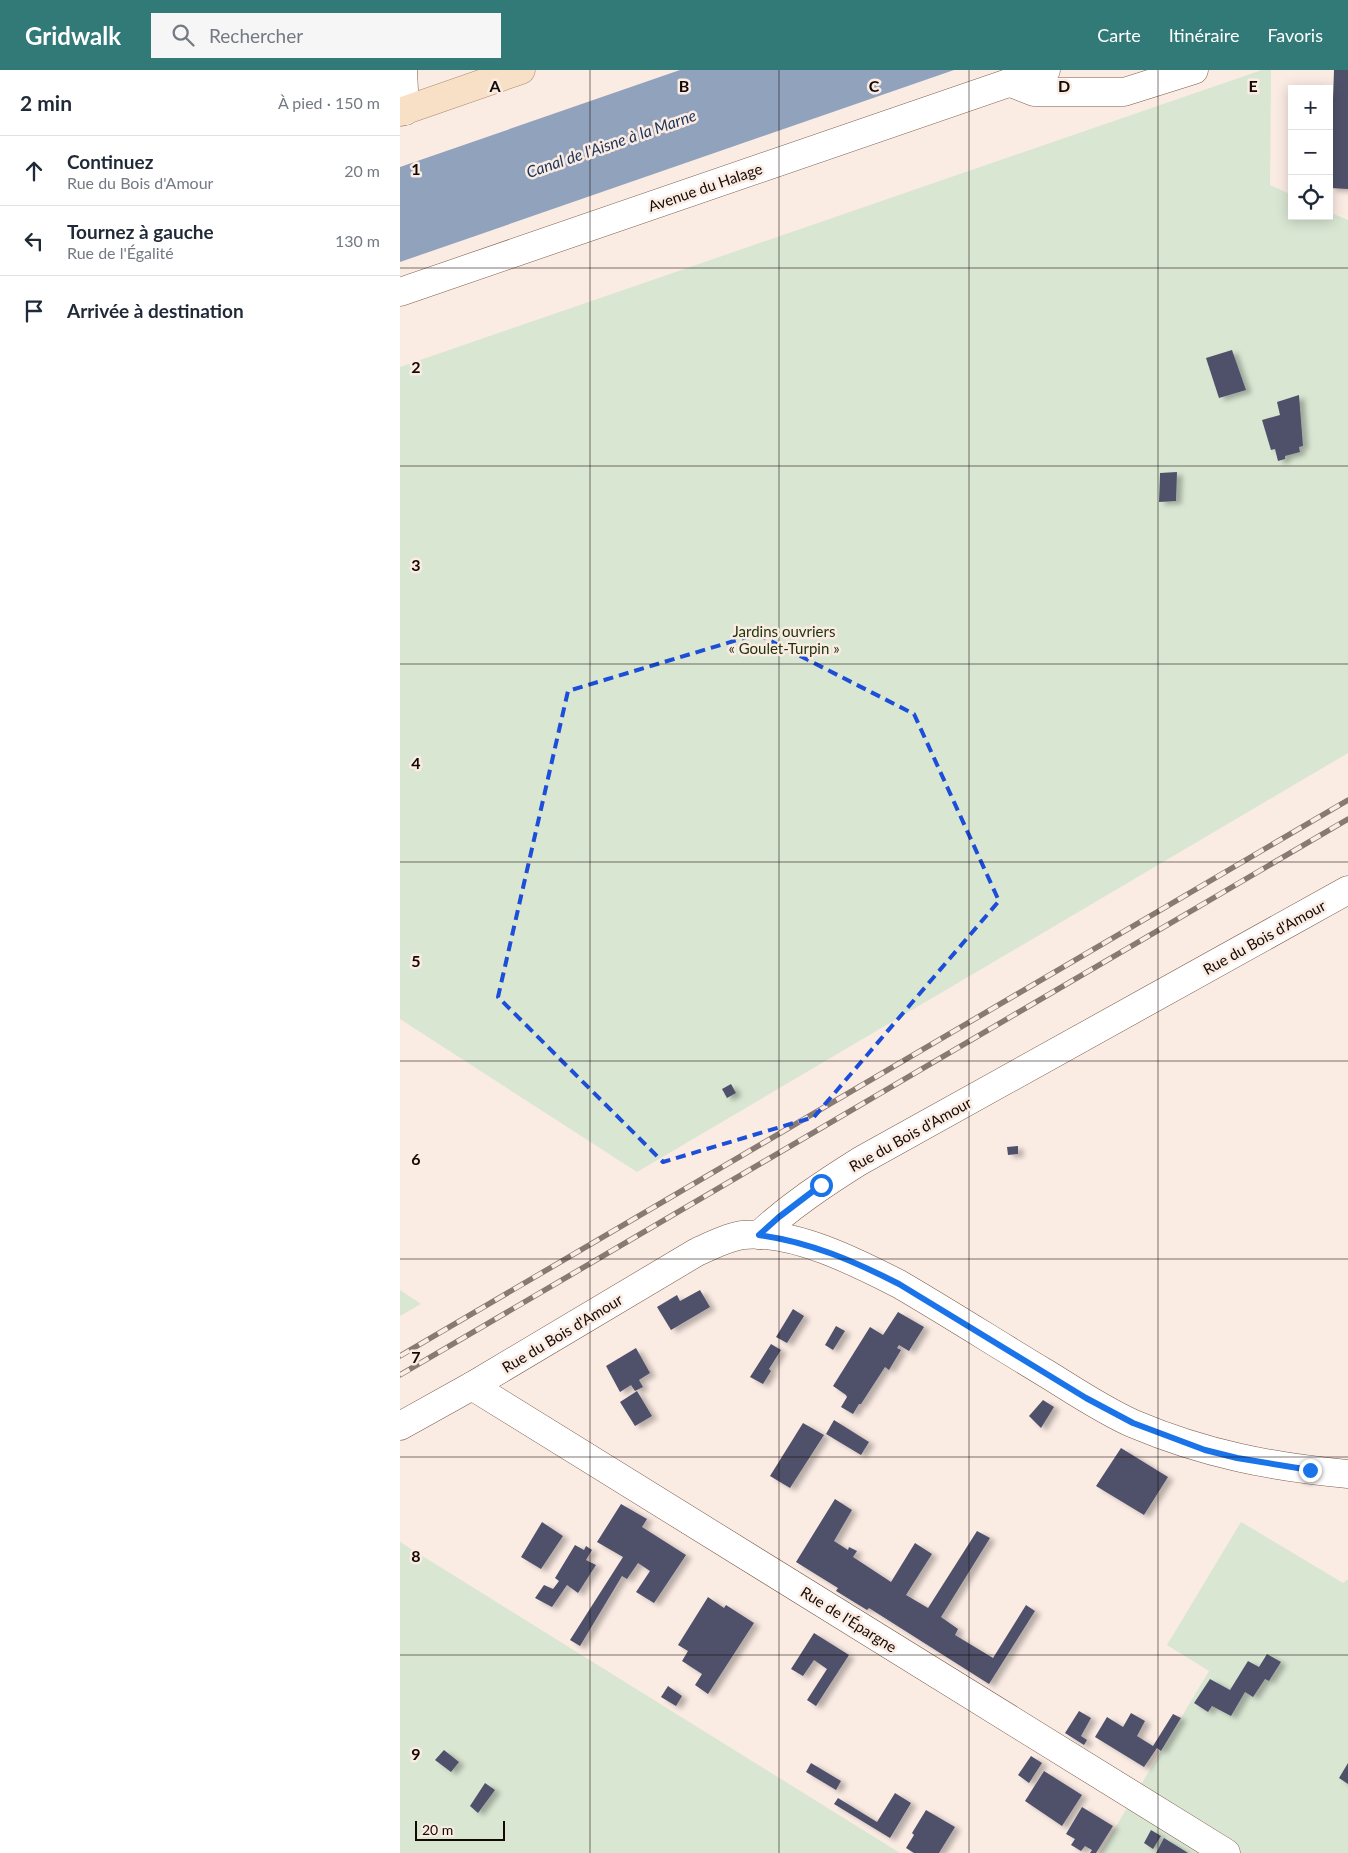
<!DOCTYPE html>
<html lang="fr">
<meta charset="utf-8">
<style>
body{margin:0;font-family:Lato,sans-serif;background:#f6f6f7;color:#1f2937}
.controls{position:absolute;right:15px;top:15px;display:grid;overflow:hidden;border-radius:0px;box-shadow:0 2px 12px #0003}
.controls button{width:45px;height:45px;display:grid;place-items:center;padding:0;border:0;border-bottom:1px solid #e0e1e3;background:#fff;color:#1f2937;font:25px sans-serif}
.scale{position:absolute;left:15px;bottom:12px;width:90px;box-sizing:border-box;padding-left:5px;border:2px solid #150904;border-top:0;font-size:14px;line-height:18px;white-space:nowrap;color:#150904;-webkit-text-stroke:4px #faebe3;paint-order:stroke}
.stop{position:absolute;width:15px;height:15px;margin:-11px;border:4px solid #1a73e8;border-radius:50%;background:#fff}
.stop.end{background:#1a73e8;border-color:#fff;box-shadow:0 1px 5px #0008}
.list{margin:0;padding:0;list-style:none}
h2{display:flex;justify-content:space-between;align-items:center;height:65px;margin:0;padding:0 20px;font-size:21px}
h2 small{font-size:16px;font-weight:400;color:#747a83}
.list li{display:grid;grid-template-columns:32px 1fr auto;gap:15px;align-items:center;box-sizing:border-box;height:70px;padding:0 20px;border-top:1px solid #e0e1e3}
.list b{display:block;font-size:19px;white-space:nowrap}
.list p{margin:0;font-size:16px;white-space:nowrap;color:#747a83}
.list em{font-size:16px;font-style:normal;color:#747a83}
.icon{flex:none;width:28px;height:28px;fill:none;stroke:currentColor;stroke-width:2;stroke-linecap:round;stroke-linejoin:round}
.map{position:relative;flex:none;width:948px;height:1783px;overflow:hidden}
header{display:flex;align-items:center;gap:30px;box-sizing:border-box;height:70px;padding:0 25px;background:#317a78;color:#fff}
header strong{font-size:24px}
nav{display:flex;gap:28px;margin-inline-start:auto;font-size:18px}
.search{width:350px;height:45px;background:#f6f6f7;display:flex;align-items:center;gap:12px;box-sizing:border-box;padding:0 18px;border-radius:0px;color:#747a83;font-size:19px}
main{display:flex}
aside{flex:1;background:#fff}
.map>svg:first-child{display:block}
.green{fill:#d9e6d2}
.water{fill:#91a2bd}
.building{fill:#50516b;filter:url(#shadow)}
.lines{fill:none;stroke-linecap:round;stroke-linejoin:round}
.minor-casing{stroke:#7b5c4c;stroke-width:29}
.major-casing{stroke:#a5886a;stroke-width:29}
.minor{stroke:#fff;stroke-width:28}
.major{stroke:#f8e0c7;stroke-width:28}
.rail-casing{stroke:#877a73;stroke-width:5.5}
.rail{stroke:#faebe3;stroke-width:4;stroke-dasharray:11;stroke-linecap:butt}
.route{stroke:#1a73e8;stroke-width:6}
.marked{fill:none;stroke:#1d4ed8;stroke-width:4;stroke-dasharray:10 6;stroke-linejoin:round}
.grid{fill:none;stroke:#150904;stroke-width:1;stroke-opacity:0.55}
.labels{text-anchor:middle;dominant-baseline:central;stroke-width:5;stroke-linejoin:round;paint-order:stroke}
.street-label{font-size:15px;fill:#150904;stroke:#faebe3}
.park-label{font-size:15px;fill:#1b3308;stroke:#faebe3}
.water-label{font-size:16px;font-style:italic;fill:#1c3459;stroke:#faebe3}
.grid-label{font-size:16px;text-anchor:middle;font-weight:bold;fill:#150904;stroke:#faebe3;stroke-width:5;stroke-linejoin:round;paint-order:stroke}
</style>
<header>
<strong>Gridwalk</strong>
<div class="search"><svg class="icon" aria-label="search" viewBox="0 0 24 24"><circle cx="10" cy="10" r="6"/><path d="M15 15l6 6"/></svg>Rechercher</div>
<nav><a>Carte</a><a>Itinéraire</a><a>Favoris</a></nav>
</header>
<main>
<aside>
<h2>2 min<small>À pied · 150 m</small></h2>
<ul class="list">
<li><svg class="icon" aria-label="ahead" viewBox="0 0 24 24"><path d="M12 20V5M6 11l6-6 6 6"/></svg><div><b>Continuez</b><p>Rue du Bois d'Amour</p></div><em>20 m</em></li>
<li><svg class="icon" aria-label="left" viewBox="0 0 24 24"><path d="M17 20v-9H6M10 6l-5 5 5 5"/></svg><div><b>Tournez à gauche</b><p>Rue de l'Égalité</p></div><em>130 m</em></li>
<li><svg class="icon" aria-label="arrive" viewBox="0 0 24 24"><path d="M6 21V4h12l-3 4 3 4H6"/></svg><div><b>Arrivée à destination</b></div></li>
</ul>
</aside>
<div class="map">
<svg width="948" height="1783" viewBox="0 0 948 1783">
<defs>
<filter id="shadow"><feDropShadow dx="5.5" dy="3" stdDeviation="2.5" flood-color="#0004"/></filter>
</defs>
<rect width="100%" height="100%" fill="#faebe3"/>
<!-- green -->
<g class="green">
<path d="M 862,0 L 871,0 L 870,115 L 892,125 L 892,146 L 929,146 L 929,142 L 948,150 L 948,683 L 237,1102 L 0,949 L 0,297 Z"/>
<path d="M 0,1220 L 21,1234 L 0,1246 Z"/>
<path d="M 841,1452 L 943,1513 L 948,1509 L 948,1783 L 700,1783 L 809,1601 L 767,1575 Z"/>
<path d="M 0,1472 L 500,1783 L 0,1783 Z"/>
</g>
<!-- water -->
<path class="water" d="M 280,0 L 554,0 L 0,192 L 0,97 Z"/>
<!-- building -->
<g class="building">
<path d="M 934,0 L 948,0 L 948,119 L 930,118 Z"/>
<path d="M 832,280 L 846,320 L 819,328 L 806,288 Z"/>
<path d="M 899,325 L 903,376 L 899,377 L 900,382 L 885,386 L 885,389 L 878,391 L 875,379 L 871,380 L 862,350 L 880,345 L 877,332 Z"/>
<path d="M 777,402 L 776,431 L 759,432 L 760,403 Z"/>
<path d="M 331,1014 L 336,1023 L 327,1028 L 322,1019 Z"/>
<path d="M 618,1076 L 618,1084 L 608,1085 L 607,1077 Z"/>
<path d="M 300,1220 L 310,1237 L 271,1260 L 257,1237 L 277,1225 L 280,1231 Z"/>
<path d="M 393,1239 L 404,1246 L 387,1273 L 376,1267 Z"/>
<path d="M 498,1242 L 524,1257 L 509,1281 L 499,1275 L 497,1278 L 501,1280 L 489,1300 L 485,1297 L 461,1334 L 459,1334 L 453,1344 L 441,1337 L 447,1327 L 446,1325 L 433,1316 L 470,1257 L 483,1265 Z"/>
<path d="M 436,1256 L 445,1261 L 433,1280 L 425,1275 Z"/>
<path d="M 371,1274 L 381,1280 L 369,1299 L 371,1301 L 363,1314 L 350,1307 Z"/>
<path d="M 236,1278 L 250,1303 L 239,1310 L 243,1317 L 235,1321 L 231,1315 L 220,1322 L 206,1296 Z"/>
<path d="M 237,1321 L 252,1346 L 235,1356 L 220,1332 Z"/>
<path d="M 643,1330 L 654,1337 L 641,1358 L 629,1346 Z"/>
<path d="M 434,1350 L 469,1372 L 461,1385 L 426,1364 Z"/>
<path d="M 403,1353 L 424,1365 L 390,1418 L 370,1406 Z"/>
<path d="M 721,1378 L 768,1407 L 744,1445 L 696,1416 Z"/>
<path d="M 435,1429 L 452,1440 L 434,1471 L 448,1480 L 449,1477 L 457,1481 L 453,1487 L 491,1512 L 515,1473 L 532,1484 L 506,1525 L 528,1538 L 577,1461 L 590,1468 L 541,1547 L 558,1559 L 555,1565 L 593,1588 L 626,1535 L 635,1541 L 589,1614 L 469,1538 L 467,1540 L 436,1521 L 438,1518 L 396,1492 Z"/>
<path d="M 221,1434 L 247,1449 L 242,1457 L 286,1485 L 254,1533 L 236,1522 L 250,1501 L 238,1493 L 227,1509 L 222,1506 L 180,1576 L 170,1570 L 223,1487 L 197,1472 Z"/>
<path d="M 142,1452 L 163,1466 L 141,1499 L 121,1487 Z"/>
<path d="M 175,1475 L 184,1480 L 186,1476 L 192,1480 L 186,1490 L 196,1495 L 178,1523 L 167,1515 L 152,1537 L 135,1528 L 144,1515 L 153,1519 L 159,1511 L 155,1508 Z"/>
<path d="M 308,1527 L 324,1538 L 326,1535 L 354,1553 L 308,1624 L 295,1615 L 302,1604 L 282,1591 L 288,1581 L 278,1575 Z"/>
<path d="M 414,1563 L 449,1585 L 416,1636 L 407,1630 L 427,1599 L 414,1590 L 403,1606 L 391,1599 Z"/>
<path d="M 867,1584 L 881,1592 L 869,1611 L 865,1609 L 853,1627 L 845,1622 L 831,1646 L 812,1636 L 808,1642 L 794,1633 L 810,1609 L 830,1620 L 848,1591 L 859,1597 Z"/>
<path d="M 268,1616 L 282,1626 L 276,1636 L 261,1627 Z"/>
<path d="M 679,1641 L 691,1648 L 681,1666 L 687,1670 L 684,1675 L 665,1663 Z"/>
<path d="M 731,1643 L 745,1651 L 737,1666 L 753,1676 L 773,1644 L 781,1648 L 761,1681 L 757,1678 L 744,1697 L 695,1667 L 707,1647 L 723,1657 Z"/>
<path d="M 44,1680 L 59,1692 L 51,1702 L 35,1690 Z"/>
<path d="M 631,1686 L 642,1693 L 629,1713 L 618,1705 Z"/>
<path d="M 411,1693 L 441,1711 L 436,1720 L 406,1702 Z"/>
<path d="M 948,1693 L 948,1714 L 939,1708 Z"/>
<path d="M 644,1701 L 682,1725 L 662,1756 L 625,1731 Z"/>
<path d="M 85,1713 L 95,1720 L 78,1743 L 70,1736 Z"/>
<path d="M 495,1723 L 511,1733 L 490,1768 L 434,1734 L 438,1728 L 477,1752 Z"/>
<path d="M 682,1737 L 713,1756 L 696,1783 L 690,1783 L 692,1780 L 685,1776 L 681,1781 L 671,1775 L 675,1769 L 666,1764 Z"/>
<path d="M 526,1740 L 555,1757 L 539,1783 L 514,1783 L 506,1778 L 514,1765 L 512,1763 Z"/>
<path d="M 751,1760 L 761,1766 L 753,1779 L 744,1773 Z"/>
<path d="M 764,1768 L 785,1781 L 788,1783 L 756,1783 Z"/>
</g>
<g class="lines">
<!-- minor casing -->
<g class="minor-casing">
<g id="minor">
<path d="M 3,0 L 5,41"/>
<path d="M 611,13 L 634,22 L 724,22 L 794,0"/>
<path d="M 0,222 L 646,0"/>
<path d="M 359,1165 C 390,1136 425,1113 460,1091 L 948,820"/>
<path d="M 72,1316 L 826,1783"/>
<path d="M 0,1356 L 72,1316 L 297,1182 C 311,1176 327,1167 343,1165 C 393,1160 456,1192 499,1214 C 547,1242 594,1272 642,1301 C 672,1319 702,1340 734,1354 C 805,1384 872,1397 948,1404"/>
</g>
</g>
<!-- major casing -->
<g class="major-casing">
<path id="major" d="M 0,42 L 121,0"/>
</g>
<!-- minor -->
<use href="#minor" class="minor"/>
<!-- major -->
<use href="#major" class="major"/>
<!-- rail casing -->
<g class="rail-casing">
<g id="rail">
<path d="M 0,1286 L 948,730"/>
<path d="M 0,1305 L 948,749"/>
</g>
</g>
<!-- rail -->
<use href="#rail" class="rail"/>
</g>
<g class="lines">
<!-- route -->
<path class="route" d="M 421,1115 L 379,1147 L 359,1165 C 410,1172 454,1191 499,1214 L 686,1328 L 733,1353 L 805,1380 L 837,1388 L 910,1400"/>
</g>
<!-- marked area -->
<path class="marked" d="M 357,564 L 514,644 L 599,831 L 414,1047 L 263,1092 L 98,927 L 168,621 Z"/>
<!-- grid -->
<path class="grid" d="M 190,0 L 190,1783M 379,0 L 379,1783M 569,0 L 569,1783M 758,0 L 758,1783M 0,198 L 948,198M 0,396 L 948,396M 0,594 L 948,594M 0,792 L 948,792M 0,991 L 948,991M 0,1189 L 948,1189M 0,1387 L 948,1387M 0,1585 L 948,1585"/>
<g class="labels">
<!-- street labels -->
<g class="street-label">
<text transform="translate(305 117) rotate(-19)">Avenue du Halage</text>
<text transform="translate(864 867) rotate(-29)">Rue du Bois d'Amour</text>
<text transform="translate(510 1064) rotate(-29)">Rue du Bois d'Amour</text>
<text transform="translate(162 1263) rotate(-31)">Rue du Bois d'Amour</text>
<text transform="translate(449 1549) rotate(32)">Rue de l'Épargne</text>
</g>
<!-- park labels -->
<g class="park-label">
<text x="384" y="561">Jardins ouvriers<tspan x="384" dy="17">« Goulet-Turpin »</tspan></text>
</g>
<!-- water labels -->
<g class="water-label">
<text transform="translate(211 73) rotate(-19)">Canal de l'Aisne à la Marne</text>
</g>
</g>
<g class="grid-label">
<text x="95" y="22">A</text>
<text x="284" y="22">B</text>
<text x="474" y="22">C</text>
<text x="664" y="22">D</text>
<text x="853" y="22">E</text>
<text x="16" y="105">1</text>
<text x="16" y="303">2</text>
<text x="16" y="501">3</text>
<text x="16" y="699">4</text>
<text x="16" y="897">5</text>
<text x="16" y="1095">6</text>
<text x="16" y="1293">7</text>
<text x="16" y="1492">8</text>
<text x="16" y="1690">9</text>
</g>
</svg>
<div class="controls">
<button>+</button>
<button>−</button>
<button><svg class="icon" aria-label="locate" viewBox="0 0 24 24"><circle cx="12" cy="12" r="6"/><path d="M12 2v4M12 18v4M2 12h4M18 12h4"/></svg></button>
</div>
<div class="scale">20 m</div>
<div class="stop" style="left:421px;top:1115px"></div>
<div class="stop end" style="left:910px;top:1400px"></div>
</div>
</main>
